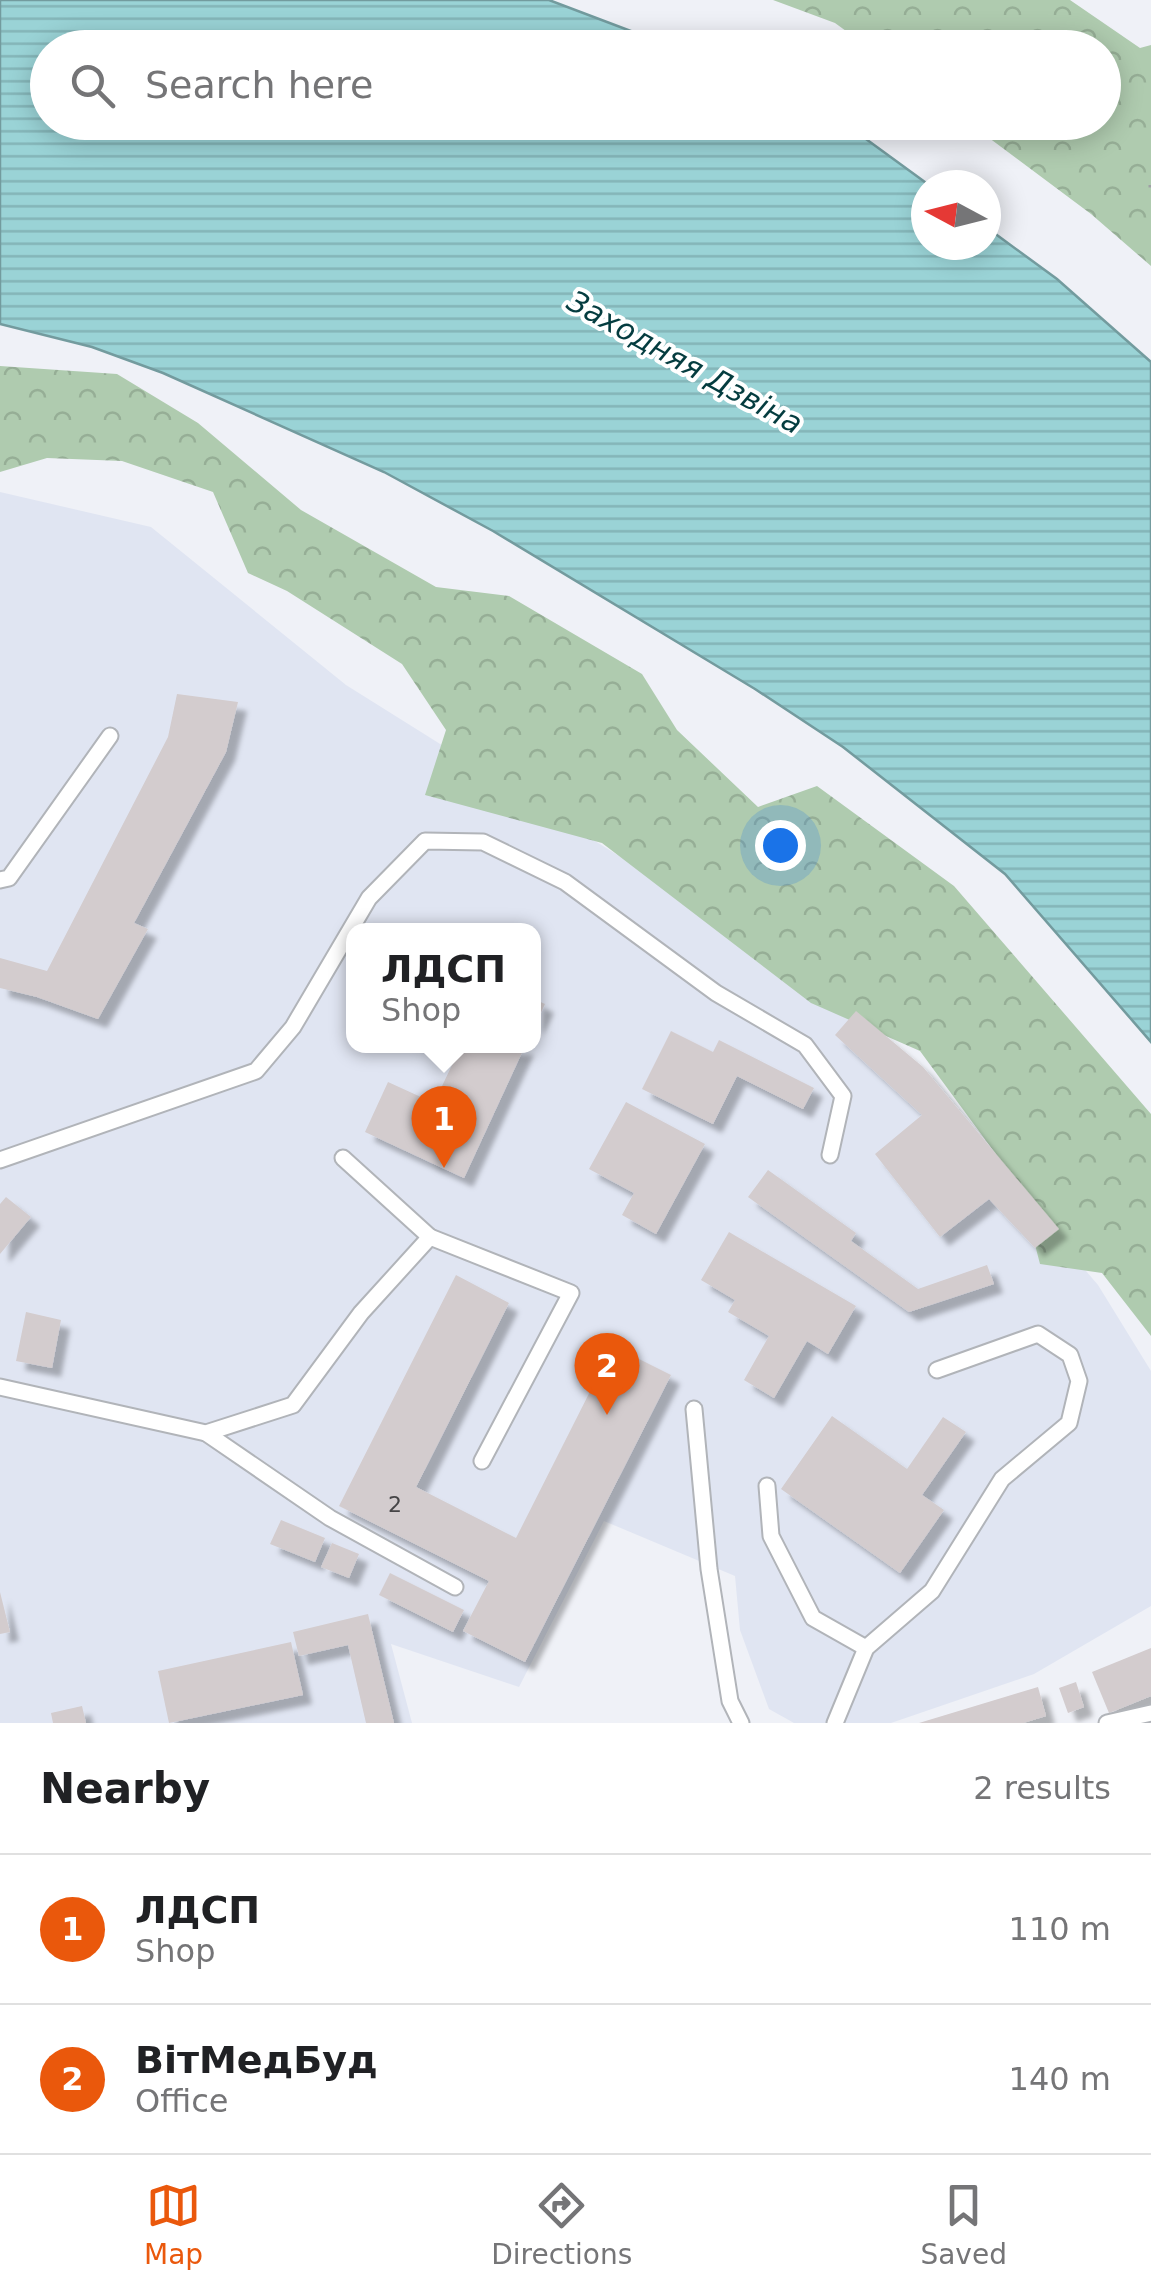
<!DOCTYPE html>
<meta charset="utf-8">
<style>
body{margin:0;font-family:"DejaVu Sans",sans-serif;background:#f6f6f6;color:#202124}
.compass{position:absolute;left:911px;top:170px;width:90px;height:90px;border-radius:50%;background:#fff;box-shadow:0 5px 25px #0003;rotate:277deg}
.you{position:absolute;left:780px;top:845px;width:35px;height:35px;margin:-25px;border:8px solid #fff;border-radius:50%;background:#1a73e8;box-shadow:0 0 0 15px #1a73e833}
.badge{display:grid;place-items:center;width:65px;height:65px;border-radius:50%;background:#ea580c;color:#fff;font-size:32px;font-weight:700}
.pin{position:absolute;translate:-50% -82px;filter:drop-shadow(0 2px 5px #0008)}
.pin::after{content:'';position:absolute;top:52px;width:35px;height:30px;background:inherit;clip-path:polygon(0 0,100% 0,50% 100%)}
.popup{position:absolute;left:346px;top:923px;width:195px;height:130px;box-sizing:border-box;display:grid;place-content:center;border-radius:20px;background:#fff;filter:drop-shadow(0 2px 8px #0005);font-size:32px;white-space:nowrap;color:#757577}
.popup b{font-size:38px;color:#202124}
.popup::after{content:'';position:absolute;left:50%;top:100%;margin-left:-20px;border:20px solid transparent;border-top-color:#fff}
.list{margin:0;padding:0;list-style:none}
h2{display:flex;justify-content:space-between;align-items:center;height:130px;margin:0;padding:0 40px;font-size:42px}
h2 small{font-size:32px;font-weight:400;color:#757577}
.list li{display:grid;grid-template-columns:65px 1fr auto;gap:30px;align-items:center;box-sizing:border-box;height:150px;padding:0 40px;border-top:2px solid #e0e0e0}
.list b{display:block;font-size:38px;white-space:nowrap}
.list p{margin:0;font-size:32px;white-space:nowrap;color:#757577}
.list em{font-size:32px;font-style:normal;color:#757577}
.icon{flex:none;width:55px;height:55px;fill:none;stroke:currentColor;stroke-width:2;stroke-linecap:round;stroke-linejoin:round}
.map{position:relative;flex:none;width:1151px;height:1723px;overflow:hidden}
.search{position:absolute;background:#fff;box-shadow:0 5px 25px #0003;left:30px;right:30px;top:30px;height:110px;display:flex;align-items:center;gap:25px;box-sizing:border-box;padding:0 35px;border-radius:55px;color:#757577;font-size:38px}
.sheet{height:430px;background:#fff}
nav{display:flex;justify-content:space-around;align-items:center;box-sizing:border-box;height:140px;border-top:2px solid #e0e0e0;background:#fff;font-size:28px;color:#757577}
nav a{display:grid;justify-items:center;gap:5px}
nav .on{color:#ea580c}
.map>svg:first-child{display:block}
.built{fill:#e0e5f2;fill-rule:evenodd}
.forest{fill:url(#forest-crowns)}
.water{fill:url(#water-rules);stroke:#739b9e;stroke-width:2.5}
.building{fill:#d3ccce;filter:url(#shadow)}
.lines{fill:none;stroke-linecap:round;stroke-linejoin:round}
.service-casing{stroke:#b1b4b9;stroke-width:19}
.path{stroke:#9ea0a4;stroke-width:5;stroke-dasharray:2.5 8;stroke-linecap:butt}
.service{stroke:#fff;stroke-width:15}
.labels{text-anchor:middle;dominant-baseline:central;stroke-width:8;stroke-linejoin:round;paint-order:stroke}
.number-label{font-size:22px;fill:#464547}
.water-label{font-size:30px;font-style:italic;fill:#043c3f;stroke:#fff}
</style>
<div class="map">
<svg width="1151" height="1723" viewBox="0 0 1151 1723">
<defs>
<pattern id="forest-crowns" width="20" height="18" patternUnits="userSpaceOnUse" patternTransform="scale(2.5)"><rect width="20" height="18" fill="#afcbaf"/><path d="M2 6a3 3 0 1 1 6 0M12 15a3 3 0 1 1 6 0" fill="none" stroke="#96ae96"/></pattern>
<pattern id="water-rules" width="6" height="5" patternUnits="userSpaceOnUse" patternTransform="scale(2.5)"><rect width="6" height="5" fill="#9ad3d6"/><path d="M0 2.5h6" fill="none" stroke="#84b4b7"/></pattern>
<filter id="shadow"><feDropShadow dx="9" dy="9" stdDeviation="2.5" flood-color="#0004"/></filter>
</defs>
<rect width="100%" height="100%" fill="#eff1f7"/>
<!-- built -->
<path class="built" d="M 0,492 L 151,527 L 346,685 L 860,1007 L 1098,1285 L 1151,1371 L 1151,1606 L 1034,1674 L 891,1723 L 794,1723 L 769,1709 L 740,1630 L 735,1576 L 604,1521 L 519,1687 L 391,1644 L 412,1723 L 0,1723 ZM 354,930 L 534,930 L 534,1046 L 354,1046 Z"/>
<!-- forest -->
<g class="forest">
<path d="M 773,0 L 1070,0 L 1140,48 L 1151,45 L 1151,266 L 1091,214 L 969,123 L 1104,122 L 1104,48 L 868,47 L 835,23 Z"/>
<path d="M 0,366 L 117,374 L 198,423 L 301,510 L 436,587 L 509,596 L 642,674 L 677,730 L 758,807 L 817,786 L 954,886 L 1151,1114 L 1151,1336 L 1102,1273 L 1040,1264 L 1020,1187 L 920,1051 L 811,1003 L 602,843 L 425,795 L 446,730 L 402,664 L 287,591 L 248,573 L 213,492 L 122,461 L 47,458 L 0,472 Z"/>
</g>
<!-- water -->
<path class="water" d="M 0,0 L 549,0 L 673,47 L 48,48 L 48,122 L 844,123 L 929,185 L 926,185 L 926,245 L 986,245 L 986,227 L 1057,279 L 1151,362 L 1151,1042 L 1005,874 L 843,747 L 755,689 L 493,531 L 384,472 L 163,373 L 92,347 L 0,324 Z"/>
<!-- building -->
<g class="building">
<path d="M 177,694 L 238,702 L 226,752 L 134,923 L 148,929 L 98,1019 L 37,997 L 0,988 L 0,958 L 47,971 L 168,737 Z"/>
<path d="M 534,999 L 545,1004 L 534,1027 Z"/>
<path d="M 856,1011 L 923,1067 L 1059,1229 L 1035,1248 L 989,1199 L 940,1237 L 875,1154 L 922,1115 L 835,1035 Z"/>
<path d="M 671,1031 L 713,1052 L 719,1040 L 814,1088 L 803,1109 L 737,1076 L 713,1124 L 642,1089 Z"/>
<path d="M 461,1046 L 525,1046 L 464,1178 L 365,1132 L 388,1082 L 434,1103 Z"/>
<path d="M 626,1102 L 705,1144 L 656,1234 L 622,1215 L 634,1193 L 589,1169 Z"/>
<path d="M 768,1170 L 856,1233 L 851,1241 L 918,1289 L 987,1265 L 994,1284 L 909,1312 L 748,1197 Z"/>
<path d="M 6,1197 L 31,1217 L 0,1254 L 0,1204 Z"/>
<path d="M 729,1232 L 856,1306 L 828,1354 L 807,1341 L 774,1398 L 744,1380 L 769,1336 L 728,1312 L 735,1300 L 701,1280 Z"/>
<path d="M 456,1275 L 509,1303 L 416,1487 L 516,1538 L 613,1346 L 671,1375 L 525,1662 L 463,1631 L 489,1581 L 339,1506 Z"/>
<path d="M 26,1312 L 61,1320 L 52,1368 L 16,1361 Z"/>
<path d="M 832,1416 L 907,1469 L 943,1417 L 966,1432 L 922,1495 L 944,1510 L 900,1573 L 781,1489 Z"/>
<path d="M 281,1520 L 325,1538 L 315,1562 L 270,1544 Z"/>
<path d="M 332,1543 L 359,1554 L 349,1578 L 321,1567 Z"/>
<path d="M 390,1573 L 464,1610 L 453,1632 L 379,1595 Z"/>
<path d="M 0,1592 L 10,1632 L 0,1634 Z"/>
<path d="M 368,1614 L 394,1723 L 366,1723 L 348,1645 L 299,1656 L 293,1632 Z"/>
<path d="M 291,1642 L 303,1695 L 169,1723 L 158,1671 Z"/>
<path d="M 1151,1648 L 1151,1696 L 1109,1713 L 1092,1672 Z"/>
<path d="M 1076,1682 L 1084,1707 L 1068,1713 L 1059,1688 Z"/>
<path d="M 1038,1687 L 1046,1716 L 1023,1723 L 919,1723 Z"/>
<path d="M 82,1706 L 86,1723 L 53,1723 L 51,1713 Z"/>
</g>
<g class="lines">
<!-- service casing -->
<g class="service-casing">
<g id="service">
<path d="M 0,880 L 9,878 L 110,736"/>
<path d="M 343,1158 L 430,1237"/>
<path d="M 0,1160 L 256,1071 L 293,1027 L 369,898 L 425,841 L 483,842 L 565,882 L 716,993 L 805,1045 L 843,1096 L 830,1155"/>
<path d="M 0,1387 L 206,1433 L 293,1405 L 361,1313 L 430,1237 L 571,1293 L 482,1461"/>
<path d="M 694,1409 L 709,1569 L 730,1701 L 741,1723"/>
<path d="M 206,1433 L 330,1518 L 455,1587"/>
<path d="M 767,1486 L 771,1536 L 813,1618 L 866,1648"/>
<path d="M 835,1723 L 866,1648 L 932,1591 L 1002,1479 L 1069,1423 L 1079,1381 L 1070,1355 L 1038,1334 L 937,1370"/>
<path d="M 1107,1723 L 1151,1713"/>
</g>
</g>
<!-- path -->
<path class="path" d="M 1151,185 L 1151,194"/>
<!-- service -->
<use href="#service" class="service"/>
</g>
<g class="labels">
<!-- number labels -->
<g class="number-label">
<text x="395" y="1504">2</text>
</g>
<!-- water labels -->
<g class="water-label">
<text transform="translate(685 362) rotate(29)">Заходняя Дзвіна</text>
</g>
</g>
</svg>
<svg class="compass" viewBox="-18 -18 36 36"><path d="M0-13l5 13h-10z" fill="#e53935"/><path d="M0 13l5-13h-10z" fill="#757577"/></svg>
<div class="you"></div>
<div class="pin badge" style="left:444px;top:1168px">1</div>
<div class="popup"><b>ЛДСП</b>Shop</div>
<div class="pin badge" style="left:607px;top:1415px">2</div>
<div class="search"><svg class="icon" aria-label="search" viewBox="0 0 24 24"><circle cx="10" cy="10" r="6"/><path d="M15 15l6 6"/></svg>Search here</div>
</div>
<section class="sheet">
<h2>Nearby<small>2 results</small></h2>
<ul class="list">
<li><span class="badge">1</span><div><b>ЛДСП</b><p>Shop</p></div><em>110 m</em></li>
<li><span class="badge">2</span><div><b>ВітМедБуд</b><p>Office</p></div><em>140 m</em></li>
</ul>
</section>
<nav>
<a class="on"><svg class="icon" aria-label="map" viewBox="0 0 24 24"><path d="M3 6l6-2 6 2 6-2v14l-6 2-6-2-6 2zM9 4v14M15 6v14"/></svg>Map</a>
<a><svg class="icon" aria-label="directions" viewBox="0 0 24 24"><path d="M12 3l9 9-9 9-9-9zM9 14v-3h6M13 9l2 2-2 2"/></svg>Directions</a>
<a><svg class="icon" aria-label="saved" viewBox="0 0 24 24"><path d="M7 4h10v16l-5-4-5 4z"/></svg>Saved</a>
</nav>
